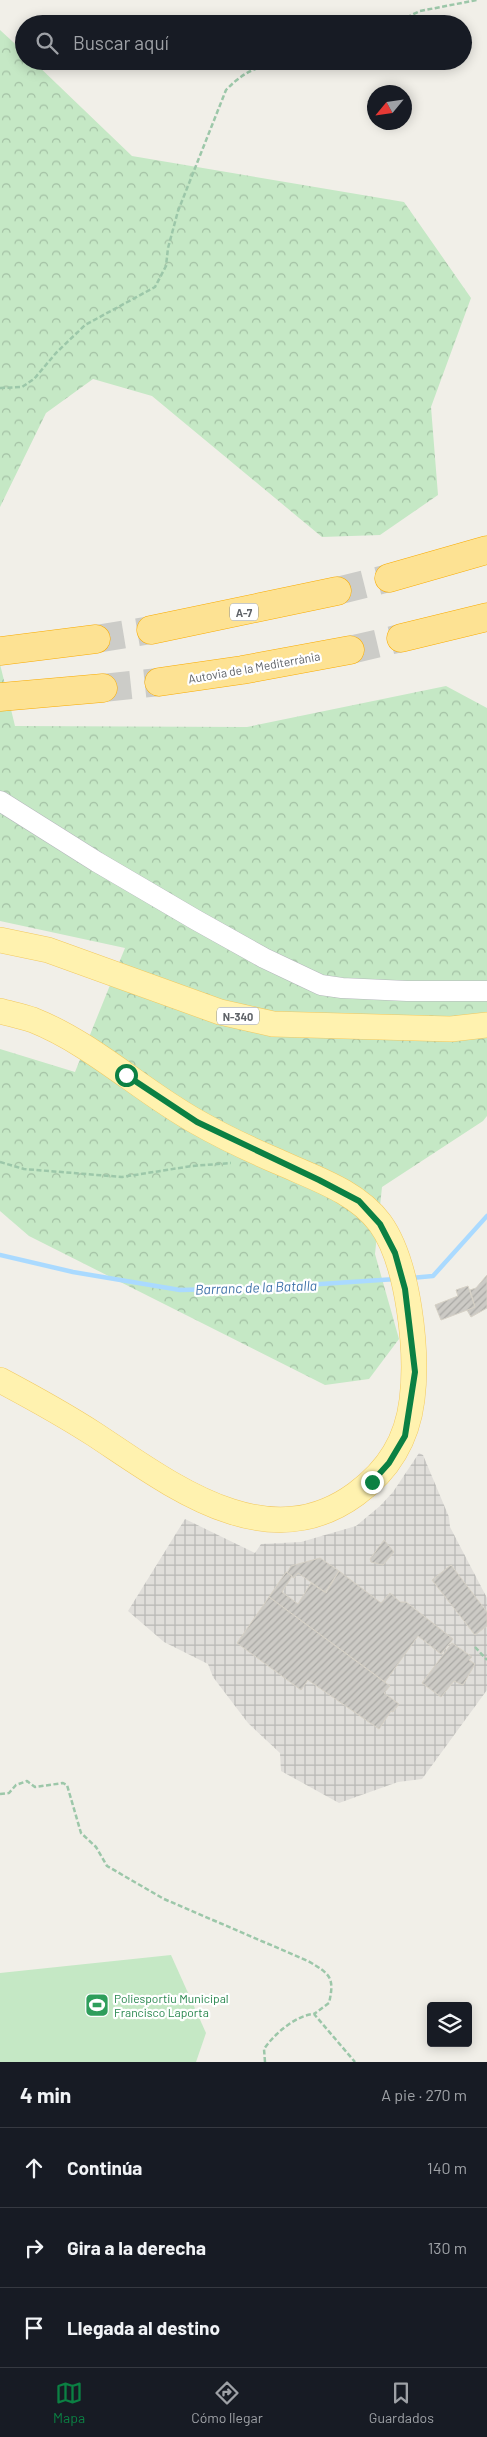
<!DOCTYPE html>
<html lang="es">
<meta charset="utf-8">
<style>
body{margin:0;font-family:Barlow,sans-serif;background:#20242c;color:#f1f3f6}
.controls{position:absolute;right:15px;bottom:15px;display:grid;overflow:hidden;border-radius:5px;box-shadow:0 2px 12px #0003}
.controls button{width:45px;height:45px;display:grid;place-items:center;padding:0;border:0;border-bottom:1px solid #363941;background:#171b24;color:#f1f3f6;font:25px sans-serif}
.compass{position:absolute;left:367px;top:85px;width:45px;height:45px;border-radius:50%;background:#171b24;box-shadow:0 2px 12px #0003;rotate:241deg}
.stop{position:absolute;width:15px;height:15px;margin:-11px;border:4px solid #0b8043;border-radius:50%;background:#fff}
.stop.end{background:#0b8043;border-color:#fff;box-shadow:0 1px 5px #0008}
.list{margin:0;padding:0;list-style:none}
h2{display:flex;justify-content:space-between;align-items:center;height:65px;margin:0;padding:0 20px;font-size:21px}
h2 small{font-size:16px;font-weight:400;color:#9ea1a6}
.list li{display:grid;grid-template-columns:32px 1fr auto;gap:15px;align-items:center;box-sizing:border-box;height:80px;padding:0 20px;border-top:1px solid #363941}
.list b{display:block;font-size:19px;white-space:nowrap}
.list em{font-size:16px;font-style:normal;color:#9ea1a6}
.icon{flex:none;width:28px;height:28px;fill:none;stroke:currentColor;stroke-width:2;stroke-linecap:round;stroke-linejoin:round}
.map{position:relative;flex:none;width:487px;height:2062px;overflow:hidden}
.search{position:absolute;background:#171b24;box-shadow:0 2px 12px #0003;left:15px;right:15px;top:15px;height:55px;display:flex;align-items:center;gap:12px;box-sizing:border-box;padding:0 18px;border-radius:28px;color:#9ea1a6;font-size:19px}
.sheet{height:305px;background:#171b24}
nav{display:flex;justify-content:space-around;align-items:center;box-sizing:border-box;height:70px;border-top:1px solid #363941;background:#171b24;font-size:14px;color:#9ea1a6}
nav a{display:grid;justify-items:center;gap:2px}
nav .on{color:#0b8043}
.map>svg:first-child{display:block}
.industrial{fill:url(#industrial-grid)}
.green{fill:#c5e8c5}
.forest{fill:url(#forest-crowns)}
.lines{fill:none;stroke-linecap:round;stroke-linejoin:round}
.stream{stroke:#aadaff;stroke-width:4.5}
.building{fill:url(#building-hatch);stroke:#d6d1c6}
.motorway-tunnel{stroke:#ccccc8;stroke-width:28;stroke-dasharray:28 14;stroke-linecap:butt}
.tertiary-casing{stroke:#b5b8bc;stroke-width:21}
.primary-casing{stroke:#f2c960;stroke-width:26}
.motorway-casing{stroke:#f9ab00;stroke-width:29}
.path{stroke:#9cc7a9;stroke-width:2.5;stroke-dasharray:5 2.5;stroke-linecap:butt}
.tertiary{stroke:#fff;stroke-width:20}
.primary{stroke:#fff2af;stroke-width:25}
.motorway{stroke:#fde293;stroke-width:28}
.route{stroke:#0b8043;stroke-width:6}
.labels{text-anchor:middle;dominant-baseline:central;stroke-width:4.5;stroke-linejoin:round;paint-order:stroke}
.shield{fill:#fff;stroke:#8f9295;stroke-width:1}
.shield-label{font-size:11px;font-weight:bold;fill:#5f6368}
.street-label{font-size:12px;fill:#5f6368;stroke:#fff}
.leisure-label{font-size:12px;fill:#27864d;stroke:#fff;text-anchor:start}
.water-label{font-size:14px;font-style:italic;fill:#4174aa;stroke:#fff}
</style>
<div class="map">
<svg width="487" height="2062" viewBox="0 0 487 2062">
<defs>
<pattern id="industrial-grid" width="8" height="8" patternUnits="userSpaceOnUse" patternTransform="scale(1.25)"><rect width="8" height="8" fill="#e0deda"/><path d="M0 4h8M4 0v8" fill="none" stroke="#b9b8b5"/></pattern>
<pattern id="forest-crowns" width="20" height="18" patternUnits="userSpaceOnUse" patternTransform="scale(1.25)"><rect width="20" height="18" fill="#c5e8c5"/><path d="M2 6a3 3 0 1 1 6 0M12 15a3 3 0 1 1 6 0" fill="none" stroke="#a3c0a4"/></pattern>
<pattern id="building-hatch" width="6" height="6" patternUnits="userSpaceOnUse" patternTransform="scale(1.25)"><rect width="6" height="6" fill="#cccac5"/><path d="M-1 1l2-2M0 6l6-6M5 7l2-2" fill="none" stroke="#a9a8a4"/></pattern>
</defs>
<rect width="100%" height="100%" fill="#f1efe8"/>
<!-- industrial -->
<path class="industrial" d="M 419,1453 L 423,1455 L 449,1517 L 450,1527 L 487,1598 L 487,1690 L 422,1779 L 398,1782 L 339,1803 L 281,1771 L 280,1753 L 248,1723 L 213,1677 L 208,1664 L 164,1642 L 128,1611 L 185,1519 L 255,1553 L 261,1544 L 301,1542 L 356,1526 L 380,1506 L 393,1492 Z"/>
<!-- green -->
<path class="green" d="M 171,1955 L 206,2033 L 196,2062 L 0,2062 L 0,1973 Z"/>
<!-- forest -->
<g class="forest">
<path d="M 0,30 L 24,52 L 24,61 L 33,61 L 132,156 L 404,202 L 471,298 L 431,407 L 438,495 L 380,535 L 322,537 L 152,396 L 93,379 L 46,413 L 0,507 Z"/>
<path d="M 0,664 L 15,726 L 247,727 L 446,686 L 487,708 L 487,1116 L 483,1121 L 382,1187 L 375,1254 L 399,1339 L 369,1379 L 325,1385 L 29,1236 L 0,1211 L 0,1049 L 75,1072 L 125,948 L 0,921 Z"/>
</g>
<g class="lines">
<!-- stream -->
<g class="stream">
<path d="M 0,1255 L 73,1272 L 180,1290 L 261,1288 L 396,1279"/>
<path d="M 411,1278 L 433,1276 L 487,1216"/>
</g>
</g>
<!-- building -->
<g class="building">
<path d="M 487,1275 L 487,1308 L 471,1317 L 467,1310 L 475,1307 L 470,1290 L 476,1288 Z"/>
<path d="M 468,1286 L 475,1307 L 441,1320 L 435,1305 L 458,1296 L 456,1290 Z"/>
<path d="M 384,1540 L 394,1552 L 383,1565 L 371,1562 L 370,1559 Z"/>
<path d="M 320,1558 L 339,1571 L 325,1592 L 298,1573 L 294,1578 L 287,1573 L 291,1566 Z"/>
<path d="M 451,1565 L 487,1612 L 487,1626 L 475,1635 L 432,1580 Z"/>
<path d="M 339,1571 L 381,1603 L 390,1593 L 400,1602 L 406,1602 L 453,1639 L 441,1654 L 418,1636 L 385,1682 L 269,1597 L 286,1572 L 292,1576 L 282,1592 L 298,1604 L 311,1583 L 326,1593 Z"/>
<path d="M 269,1597 L 390,1686 L 384,1693 L 399,1704 L 393,1712 L 391,1711 L 379,1729 L 308,1680 L 301,1690 L 237,1643 Z"/>
<path d="M 452,1643 L 472,1657 L 469,1660 L 475,1664 L 463,1685 L 454,1681 L 441,1697 L 422,1683 Z"/>
</g>
<g class="lines">
<!-- motorway-tunnel -->
<g class="motorway-tunnel">
<path d="M 337,591 L 389,578"/>
<path d="M 96,639 L 151,630"/>
<path d="M 350,650 L 401,638"/>
<path d="M 103,688 L 159,682"/>
</g>
<!-- tertiary casing -->
<g class="tertiary-casing">
<path id="tertiary" d="M 0,801 L 97,862 L 196,920 L 264,958 L 321,985 L 342,988 L 407,991 L 487,991"/>
</g>
<!-- primary casing -->
<g class="primary-casing">
<g id="primary">
<path d="M 0,940 L 48,950 L 220,1012 L 273,1024 L 451,1029 L 487,1025"/>
<path d="M 0,1011 C 11,1014 22,1016 33,1020 C 93,1044 141,1091 197,1122 C 223,1137 251,1150 279,1162 C 314,1178 356,1191 380,1223 C 409,1263 418,1352 412,1400 C 407,1440 389,1470 356,1494 C 266,1560 170,1484 94,1434 C 63,1414 32,1397 0,1380"/>
</g>
</g>
<!-- motorway casing -->
<g class="motorway-casing">
<g id="motorway">
<path d="M 389,578 L 487,550"/>
<path d="M 151,630 L 337,591"/>
<path d="M 401,638 L 487,617"/>
<path d="M 0,651 L 96,639"/>
<path d="M 159,682 L 242,670 L 350,650"/>
<path d="M 0,697 L 103,688"/>
</g>
</g>
<!-- path -->
<g class="path">
<path d="M 393,24 L 420,11 L 477,0"/>
<path d="M 0,388 L 22,387 L 34,379 L 56,353 L 85,325 L 155,287 L 166,266 L 168,248 L 178,211 L 226,90 C 249,66 265,65 296,61"/>
<path d="M 0,1162 L 24,1169 L 122,1177 L 192,1166 L 231,1163"/>
<path d="M 475,1647 L 487,1660"/>
<path d="M 0,1794 L 9,1793 L 16,1785 L 27,1781 L 35,1787 L 63,1783 L 67,1785 L 81,1833 L 96,1847 L 107,1866 L 164,1899 L 308,1961 C 330,1974 335,1977 329,2003 L 314,2014"/>
<path d="M 265,2062 L 264,2049 C 274,2034 296,2015 314,2014 L 355,2062"/>
</g>
<!-- tertiary -->
<use href="#tertiary" class="tertiary"/>
<!-- primary -->
<use href="#primary" class="primary"/>
<!-- motorway -->
<use href="#motorway" class="motorway"/>
</g>
<g class="lines">
<!-- route -->
<path class="route" d="M 126,1075 L 197,1122 L 319,1180 L 359,1201 L 380,1224 L 395,1253 L 405,1289 L 415,1372 L 405,1436 L 389,1463 L 372,1482"/>
</g>
<!-- icons -->
<defs>
<g id="stadium-square" transform="scale(1.25)"><rect x="-9" y="-9" width="18" height="18" rx="4" fill="#2e9e5b" stroke="#fff"/><path d="M0-5a6.5 5 0 1 0 0 10a6.5 5 0 1 0 0-10ZM-3.5-1.8h7v3.6h-7Z" fill="#fff"/></g>
</defs>
<g fill-rule="evenodd">
<use href="#stadium-square" x="97" y="2005"/>
</g>
<g class="labels">
<!-- shield labels -->
<g class="shield">
<rect x="230" y="603.5" width="28" height="17" rx="4"/>
<rect x="217" y="1007.5" width="42" height="17" rx="4"/>
</g>
<g class="shield-label">
<text x="244" y="612">A-7</text>
<text x="238" y="1016">N-340</text>
</g>
<!-- street labels -->
<g class="street-label">
<text transform="translate(254 667) rotate(-10)">Autovia de la Mediterrània</text>
</g>
<!-- leisure labels -->
<g class="leisure-label">
<text x="114" y="1998">Poliesportiu Municipal<tspan x="114" dy="14">Francisco Laporta</tspan></text>
</g>
<!-- water labels -->
<g class="water-label">
<text transform="translate(256 1287) rotate(-2)">Barranc de la Batalla</text>
</g>
</g>
</svg>
<div class="controls">
<button><svg class="icon" aria-label="layers" viewBox="0 0 24 24"><path d="M12 4l9 5-9 5-9-5zM3 14l9 5 9-5"/></svg></button>
</div>
<svg class="compass" viewBox="-18 -18 36 36"><path d="M0-13l5 13h-10z" fill="#e53935"/><path d="M0 13l5-13h-10z" fill="#9ea1a6"/></svg>
<div class="stop" style="left:126px;top:1075px"></div>
<div class="stop end" style="left:372px;top:1482px"></div>
<div class="search"><svg class="icon" aria-label="search" viewBox="0 0 24 24"><circle cx="10" cy="10" r="6"/><path d="M15 15l6 6"/></svg>Buscar aquí</div>
</div>
<section class="sheet">
<h2>4 min<small>A pie · 270 m</small></h2>
<ul class="list">
<li><svg class="icon" aria-label="ahead" viewBox="0 0 24 24"><path d="M12 20V5M6 11l6-6 6 6"/></svg><div><b>Continúa</b></div><em>140 m</em></li>
<li><svg class="icon" aria-label="right" viewBox="0 0 24 24"><path d="M7 20v-9h11M14 6l5 5-5 5"/></svg><div><b>Gira a la derecha</b></div><em>130 m</em></li>
<li><svg class="icon" aria-label="arrive" viewBox="0 0 24 24"><path d="M6 21V4h12l-3 4 3 4H6"/></svg><div><b>Llegada al destino</b></div></li>
</ul>
</section>
<nav>
<a class="on"><svg class="icon" aria-label="map" viewBox="0 0 24 24"><path d="M3 6l6-2 6 2 6-2v14l-6 2-6-2-6 2zM9 4v14M15 6v14"/></svg>Mapa</a>
<a><svg class="icon" aria-label="directions" viewBox="0 0 24 24"><path d="M12 3l9 9-9 9-9-9zM9 14v-3h6M13 9l2 2-2 2"/></svg>Cómo llegar</a>
<a><svg class="icon" aria-label="saved" viewBox="0 0 24 24"><path d="M7 4h10v16l-5-4-5 4z"/></svg>Guardados</a>
</nav>
